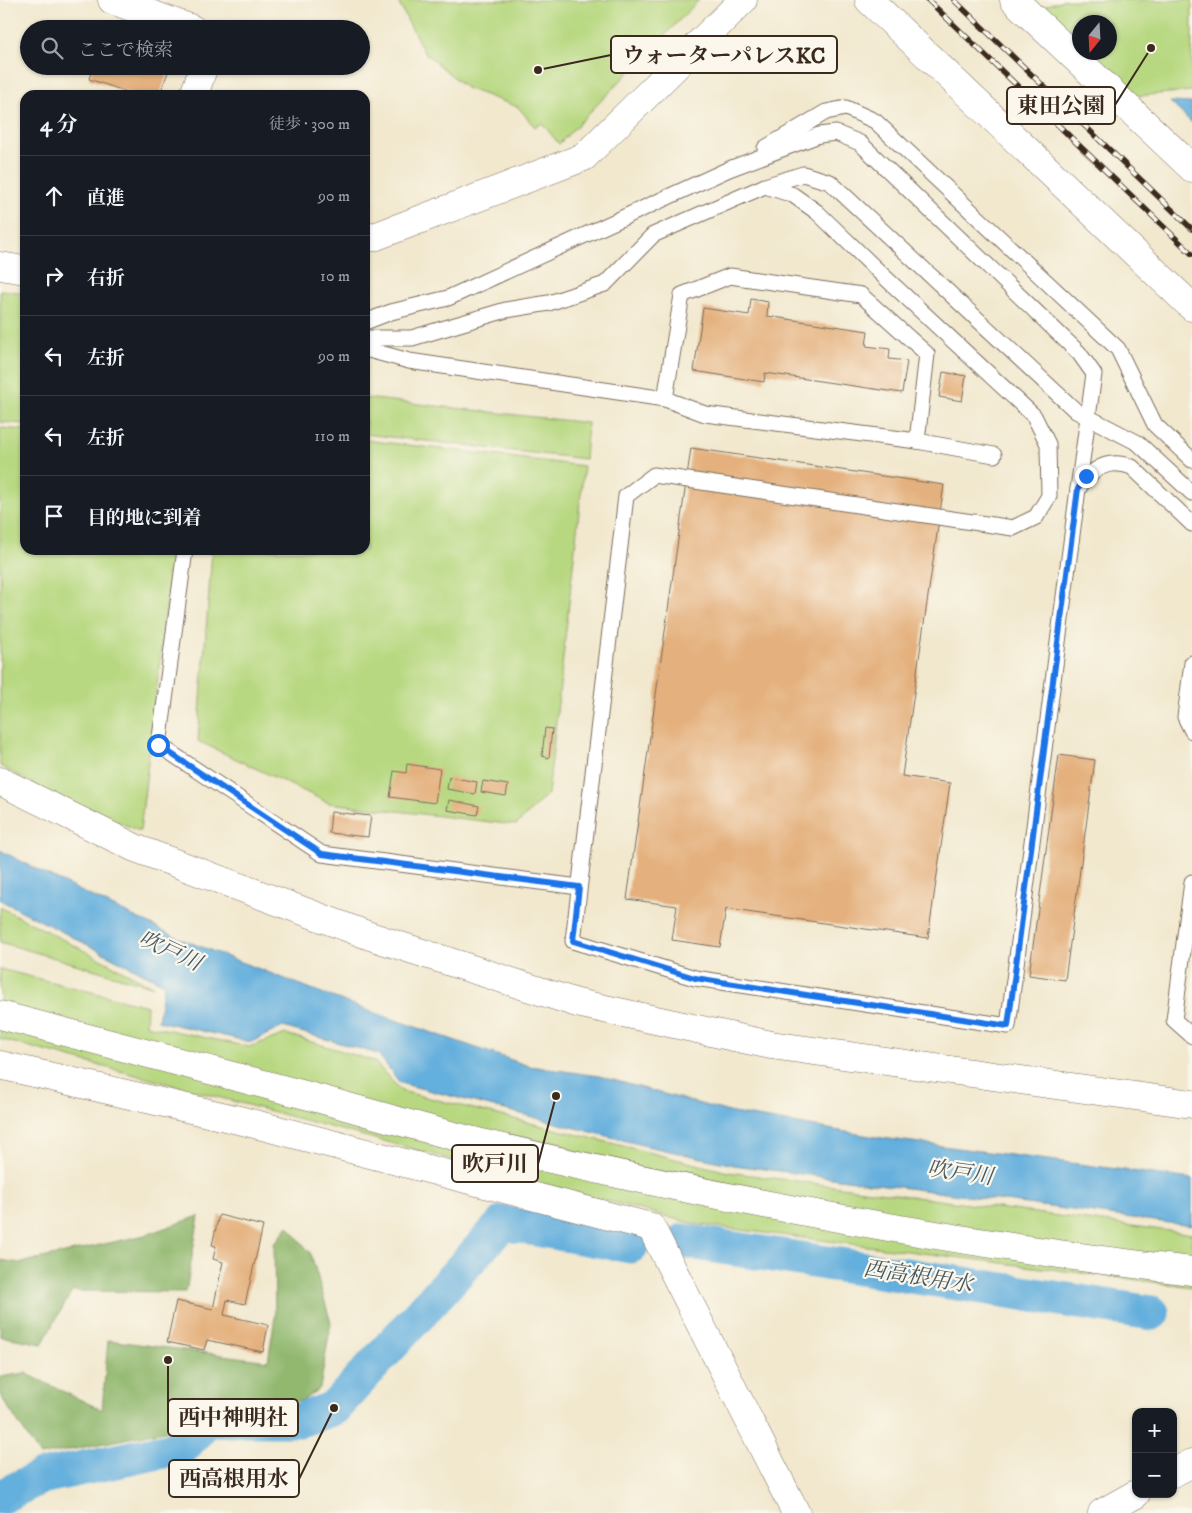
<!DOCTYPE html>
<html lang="ja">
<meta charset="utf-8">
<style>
body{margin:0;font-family:"IM FELL DW Pica","Noto Serif JP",serif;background:#242831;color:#f1f3f6}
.controls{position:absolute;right:15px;bottom:15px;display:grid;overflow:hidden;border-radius:10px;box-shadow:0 1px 4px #0004}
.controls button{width:45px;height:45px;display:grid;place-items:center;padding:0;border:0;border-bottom:1px solid #363941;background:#171b24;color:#f1f3f6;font:25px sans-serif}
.compass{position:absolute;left:1072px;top:15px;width:45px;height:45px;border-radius:50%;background:#171b24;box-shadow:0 1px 4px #0004;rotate:198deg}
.stop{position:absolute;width:15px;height:15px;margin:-11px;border:4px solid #1a73e8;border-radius:50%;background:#fff}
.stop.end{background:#1a73e8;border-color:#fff;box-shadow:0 1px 5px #0008}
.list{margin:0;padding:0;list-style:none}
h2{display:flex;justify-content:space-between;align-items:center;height:65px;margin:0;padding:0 20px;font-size:21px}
h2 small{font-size:16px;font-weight:400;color:#9ea1a6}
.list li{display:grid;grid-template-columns:32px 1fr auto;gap:15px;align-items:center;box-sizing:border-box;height:80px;padding:0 20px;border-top:1px solid #363941}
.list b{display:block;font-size:19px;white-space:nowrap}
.list em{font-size:16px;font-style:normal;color:#9ea1a6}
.icon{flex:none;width:28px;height:28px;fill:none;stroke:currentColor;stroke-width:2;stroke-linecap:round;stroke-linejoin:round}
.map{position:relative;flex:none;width:1192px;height:1513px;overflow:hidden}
.search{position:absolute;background:#171b24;box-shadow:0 1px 4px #0004;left:20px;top:20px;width:350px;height:55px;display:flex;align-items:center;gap:12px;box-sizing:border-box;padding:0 18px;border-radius:28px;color:#9ea1a6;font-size:19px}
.panel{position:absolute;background:#171b24;box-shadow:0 1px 4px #0004;left:20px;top:90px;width:350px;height:465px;border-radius:15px}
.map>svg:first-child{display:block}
.green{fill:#b7d880;stroke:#79814f}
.forest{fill:#91b86e;stroke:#667146}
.water{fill:#64afdd;stroke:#506c7e}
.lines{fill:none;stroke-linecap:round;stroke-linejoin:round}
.canal{stroke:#64afdd;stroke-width:35}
.building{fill:#e4b07d}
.lane-casing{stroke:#7b6c5c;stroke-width:17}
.street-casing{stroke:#7b6c5c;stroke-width:29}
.lane{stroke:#fff;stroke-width:15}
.street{stroke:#fff;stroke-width:28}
.rail-casing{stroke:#3b2a1e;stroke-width:5.5}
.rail{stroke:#fbf7ec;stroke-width:4;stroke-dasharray:11;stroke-linecap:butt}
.route{stroke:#1a73e8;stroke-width:6}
.labels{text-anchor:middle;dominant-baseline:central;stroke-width:4.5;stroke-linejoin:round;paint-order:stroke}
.water-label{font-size:22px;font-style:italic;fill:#495961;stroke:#fbf7ec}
.leader{fill:none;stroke:#3b2a1e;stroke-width:2}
.callout-dot{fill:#3b2a1e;stroke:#fbf7ec;stroke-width:2}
.callout{fill:#fbf7ec;stroke:#3b2a1e;stroke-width:2}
.callout-label{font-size:22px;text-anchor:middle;font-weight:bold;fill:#3b2a1e}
</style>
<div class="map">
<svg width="1192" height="1513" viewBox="0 0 1192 1513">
<rect width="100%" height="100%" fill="#fbf7ec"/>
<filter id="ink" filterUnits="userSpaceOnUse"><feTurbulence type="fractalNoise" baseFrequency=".02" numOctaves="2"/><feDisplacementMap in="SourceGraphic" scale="10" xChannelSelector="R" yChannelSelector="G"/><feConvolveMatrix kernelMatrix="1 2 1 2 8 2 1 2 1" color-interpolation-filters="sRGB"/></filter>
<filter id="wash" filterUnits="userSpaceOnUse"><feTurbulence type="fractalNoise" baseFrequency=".0096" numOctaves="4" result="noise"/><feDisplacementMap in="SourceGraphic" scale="20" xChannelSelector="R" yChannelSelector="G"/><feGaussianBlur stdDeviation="1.12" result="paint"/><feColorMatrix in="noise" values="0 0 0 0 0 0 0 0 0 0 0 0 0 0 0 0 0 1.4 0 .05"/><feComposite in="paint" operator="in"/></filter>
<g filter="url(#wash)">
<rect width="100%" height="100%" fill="#f1e8ce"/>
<!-- green -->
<g class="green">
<path d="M 397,0 L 699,0 L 559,144 L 542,123 L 535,127 L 518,107 L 466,88 L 424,52 Z"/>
<path d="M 1063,0 L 1192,0 L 1192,91 L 1137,96 L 1090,53 L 1110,52 L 1110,22 L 1080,22 L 1079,43 L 1042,7 Z"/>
<path d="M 0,290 L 25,293 L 25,424 L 0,422 Z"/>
<path d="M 365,398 L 588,423 L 585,459 L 365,434 Z"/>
<path d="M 0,428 L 25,430 L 25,550 L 173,550 L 140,831 L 53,795 L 0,766 Z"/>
<path d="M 365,440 L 584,466 L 548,794 L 516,825 L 329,803 L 198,741 L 212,550 L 365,550 Z"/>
<path d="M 0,907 L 154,987 L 0,942 Z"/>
<path d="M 0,969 L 147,1006 L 146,1025 L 249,1047 L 286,1034 L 374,1061 L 401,1091 L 728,1172 L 1192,1234 L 1192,1287 L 694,1224 L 0,1039 Z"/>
</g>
<!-- forest -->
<g class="forest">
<path d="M 199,1216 L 186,1292 L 72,1291 L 42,1344 L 0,1336 L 0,1260 L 20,1263 L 145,1235 Z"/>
<path d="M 288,1226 L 311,1254 L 331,1323 L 320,1388 L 302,1401 L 201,1398 L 169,1430 L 40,1456 L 0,1395 L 0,1377 L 25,1373 L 102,1410 L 108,1340 L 268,1361 L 275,1317 L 274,1244 Z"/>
</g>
<!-- water -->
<g class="water">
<path d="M 1170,102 L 1192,103 L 1192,123 Z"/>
<path d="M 0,850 L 47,875 L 181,939 L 369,1011 L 529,1066 L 599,1076 L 733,1113 L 882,1138 L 1192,1179 L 1192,1226 L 734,1165 L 642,1145 L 400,1083 L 378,1054 L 283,1027 L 251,1042 L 158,1021 L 164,984 L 0,900 Z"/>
</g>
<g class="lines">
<!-- canal -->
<g class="canal">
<path d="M 683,1241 L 1152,1313"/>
<path d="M 0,1497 L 41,1477 L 183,1447 L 207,1420 L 300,1420 L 334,1408 L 503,1223 L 631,1246"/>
</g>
</g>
<g id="blocks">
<!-- building -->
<g class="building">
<path d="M 93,66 L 170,66 L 160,95 L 136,95 L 89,79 Z"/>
<path d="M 751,299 L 768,302 L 767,316 L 868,331 L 866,346 L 890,349 L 889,359 L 907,361 L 902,393 L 765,373 L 764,382 L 694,371 L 703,308 L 749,315 Z"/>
<path d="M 943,372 L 966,376 L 962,401 L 939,397 Z"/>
<path d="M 691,448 L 944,485 L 902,776 L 950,783 L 928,938 L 726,909 L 720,947 L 672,940 L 677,906 L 627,899 Z"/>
<path d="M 545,728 L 552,729 L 549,758 L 542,756 Z"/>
<path d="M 1059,755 L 1095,760 L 1065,980 L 1029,975 Z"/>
<path d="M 407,764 L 440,769 L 435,803 L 390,797 L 394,771 L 406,773 Z"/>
<path d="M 449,777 L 477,782 L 475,794 L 447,789 Z"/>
<path d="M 483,781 L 508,785 L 506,796 L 481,792 Z"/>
<path d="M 449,800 L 479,806 L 477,815 L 447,810 Z"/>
<path d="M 331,812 L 371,816 L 368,837 L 329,833 Z"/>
<path d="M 219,1215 L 263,1226 L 245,1304 L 227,1300 L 224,1315 L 268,1325 L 263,1352 L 207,1340 L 204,1350 L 167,1342 L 176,1301 L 213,1309 L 223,1262 L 213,1259 L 216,1246 L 212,1245 Z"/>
</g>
</g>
</g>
<g filter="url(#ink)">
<use href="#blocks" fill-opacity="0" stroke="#7b6c5c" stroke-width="1"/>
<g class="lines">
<!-- lane casing -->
<g class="lane-casing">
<g id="lane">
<path d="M 765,148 L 826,112 L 846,108 L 875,121 L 1118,349 L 1155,425 L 1192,460"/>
<path d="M 365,322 L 391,312 L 448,298 L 729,169 L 819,135 L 836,133 L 860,143 L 1079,353 L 1094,374 L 1078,489 L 1008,1026 L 695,978 L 573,941 L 626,496 L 654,475 L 1013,528 L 1036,517 L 1049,496 L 1048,444 L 1034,416 L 876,269 L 817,212 L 793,195 L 765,186"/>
<path d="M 365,338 L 412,338 L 506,310 L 549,303 L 605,284 L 653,235 L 765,186 L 803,174 L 830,182 L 1076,411 L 1138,443 L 1192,493"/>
<path d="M 365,349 L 409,361 L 665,399 L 705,414 L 917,441 L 994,455"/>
<path d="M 665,399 L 682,295 L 730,276 L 861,295 L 927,354 L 917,441"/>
<path d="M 1078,489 C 1091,469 1108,458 1132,467 L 1192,524"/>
<path d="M 185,550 L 159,745 L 322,854 L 579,887"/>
<path d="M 1192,663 L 1185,717 L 1192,731"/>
<path d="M 1192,882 L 1174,1020 L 1192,1036"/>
</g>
</g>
<!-- street casing -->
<g class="street-casing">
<g id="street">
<path d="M 112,0 L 192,29"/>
<path d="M 869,0 L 1192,307"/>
<path d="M 1014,0 L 1192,168"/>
<path d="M 194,95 L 204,66"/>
<path d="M 365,235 L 374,237 L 584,157 L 743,0"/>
<path d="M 0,266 L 25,270"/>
<path d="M 0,781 L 135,848 L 370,936 L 577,1003 L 771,1045 L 1192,1104"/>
<path d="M 0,1015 C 103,1041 206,1068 309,1096 C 368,1112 427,1130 486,1144 C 719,1199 954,1244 1192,1271"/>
<path d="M 0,1065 L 243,1121 L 651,1227 L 796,1513"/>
<path d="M 1173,1473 L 1192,1463"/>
<path d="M 1102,1513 L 1136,1494"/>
</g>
</g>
<!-- lane -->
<use href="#lane" class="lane"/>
<!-- street -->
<use href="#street" class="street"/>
<!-- rail casing -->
<g class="rail-casing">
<g id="rail">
<path d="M 928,0 L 1192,254"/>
<path d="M 954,0 L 1192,229"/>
</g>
</g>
<!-- rail -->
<use href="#rail" class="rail"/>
</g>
</g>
<g class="lines" filter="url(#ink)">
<!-- route -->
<path class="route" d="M 158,745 L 322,854 L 579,887 L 573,941 L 695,978 L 1008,1026 L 1078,489 L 1086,476"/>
</g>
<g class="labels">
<!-- water labels -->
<g class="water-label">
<text transform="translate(170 951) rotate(25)">吹戸川</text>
<text transform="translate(960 1173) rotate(8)">吹戸川</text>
<text transform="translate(918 1277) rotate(9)">西高根用水</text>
</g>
</g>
<!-- callouts -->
<path class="leader" d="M538 70L611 55M1151 48L1115 105M556 1096L538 1164M168 1360L168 1418M334 1408L299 1479"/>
<g class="callout-dot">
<circle cx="538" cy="70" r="5"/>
<circle cx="1151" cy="48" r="5"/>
<circle cx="556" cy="1096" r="5"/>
<circle cx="168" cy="1360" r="5"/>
<circle cx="334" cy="1408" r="5"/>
</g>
<g class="callout">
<rect x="611" y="36" width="226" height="37" rx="5"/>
<rect x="1007" y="87" width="108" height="37" rx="5"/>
<rect x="452" y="1145" width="86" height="37" rx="5"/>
<rect x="168" y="1399" width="130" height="37" rx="5"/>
<rect x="169" y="1460" width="130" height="37" rx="5"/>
</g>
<g class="callout-label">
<text x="724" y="63">ウォーターパレスKC</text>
<text x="1061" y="113">東田公園</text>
<text x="495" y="1171">吹戸川</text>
<text x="233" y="1425">西中神明社</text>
<text x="234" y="1486">西高根用水</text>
</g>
</svg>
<div class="controls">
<button>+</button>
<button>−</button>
</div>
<svg class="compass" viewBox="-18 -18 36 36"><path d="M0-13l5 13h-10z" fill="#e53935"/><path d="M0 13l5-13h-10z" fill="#9ea1a6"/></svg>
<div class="stop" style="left:158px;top:745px"></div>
<div class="stop end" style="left:1086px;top:476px"></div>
<div class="search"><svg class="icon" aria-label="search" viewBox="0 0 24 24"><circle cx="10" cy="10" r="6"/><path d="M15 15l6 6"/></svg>ここで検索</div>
<section class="panel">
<h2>4 分<small>徒歩 · 300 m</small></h2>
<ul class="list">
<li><svg class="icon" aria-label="ahead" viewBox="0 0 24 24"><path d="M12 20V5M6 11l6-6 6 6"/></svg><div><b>直進</b></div><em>90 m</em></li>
<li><svg class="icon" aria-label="right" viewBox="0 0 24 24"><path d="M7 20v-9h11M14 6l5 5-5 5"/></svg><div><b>右折</b></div><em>10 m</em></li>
<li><svg class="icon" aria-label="left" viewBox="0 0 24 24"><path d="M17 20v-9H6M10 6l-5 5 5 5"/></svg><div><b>左折</b></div><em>90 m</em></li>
<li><svg class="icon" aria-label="left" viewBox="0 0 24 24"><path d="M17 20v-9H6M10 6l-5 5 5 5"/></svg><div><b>左折</b></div><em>110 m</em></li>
<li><svg class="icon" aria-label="arrive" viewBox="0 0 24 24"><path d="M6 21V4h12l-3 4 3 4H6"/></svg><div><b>目的地に到着</b></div></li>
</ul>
</section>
</div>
